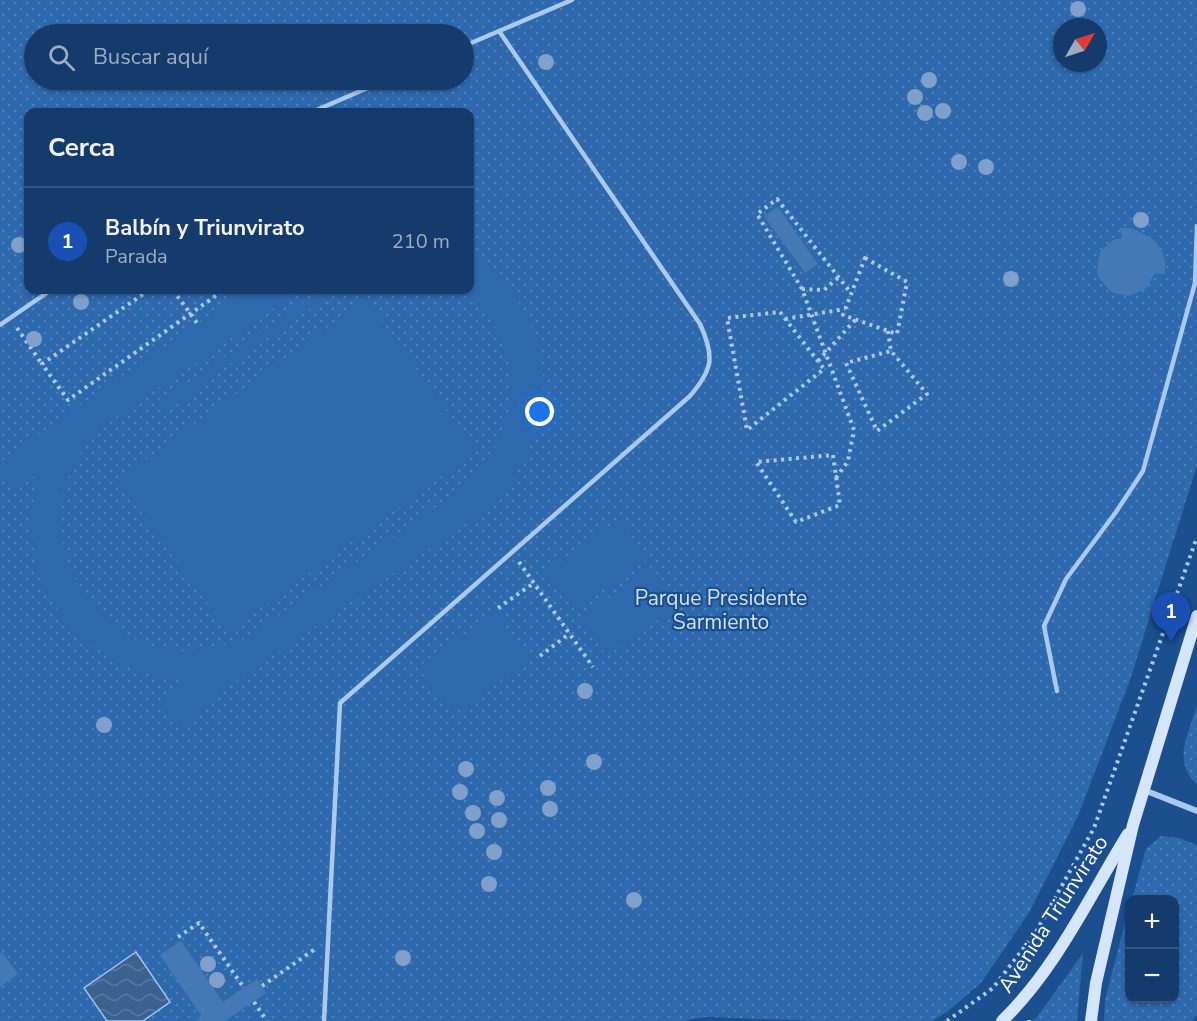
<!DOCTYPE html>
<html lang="es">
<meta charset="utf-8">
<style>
body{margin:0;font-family:"Nunito Sans",sans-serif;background:#1d4271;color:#f1f3f6}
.controls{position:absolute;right:18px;bottom:18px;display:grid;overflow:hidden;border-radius:12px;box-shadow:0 2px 4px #0004}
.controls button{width:54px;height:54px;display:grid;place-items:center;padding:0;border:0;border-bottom:2px solid #33557e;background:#143b6b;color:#f1f3f6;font:30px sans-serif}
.compass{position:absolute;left:1053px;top:18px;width:54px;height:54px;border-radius:50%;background:#143b6b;box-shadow:0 2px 4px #0004;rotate:51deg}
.you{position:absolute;left:540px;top:412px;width:21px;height:21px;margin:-15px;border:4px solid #fff;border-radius:50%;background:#1a73e8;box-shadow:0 0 0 9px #1a73e833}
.badge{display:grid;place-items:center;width:39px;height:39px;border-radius:50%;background:#95b2f1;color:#fff;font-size:20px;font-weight:700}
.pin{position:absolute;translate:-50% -50px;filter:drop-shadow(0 2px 3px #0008)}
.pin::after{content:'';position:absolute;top:32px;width:21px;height:18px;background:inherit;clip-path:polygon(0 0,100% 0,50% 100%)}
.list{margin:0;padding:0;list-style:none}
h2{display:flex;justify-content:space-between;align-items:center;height:78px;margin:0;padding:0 24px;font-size:26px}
h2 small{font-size:20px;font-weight:400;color:#9dadc1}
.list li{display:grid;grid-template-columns:39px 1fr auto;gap:18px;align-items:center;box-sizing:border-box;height:108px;padding:0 24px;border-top:2px solid #33557e}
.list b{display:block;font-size:22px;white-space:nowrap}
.list p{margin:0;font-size:20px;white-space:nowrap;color:#9dadc1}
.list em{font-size:20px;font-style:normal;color:#9dadc1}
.icon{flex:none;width:33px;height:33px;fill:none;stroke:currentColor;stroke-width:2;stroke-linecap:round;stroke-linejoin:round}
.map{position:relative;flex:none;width:1197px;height:1021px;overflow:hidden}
.search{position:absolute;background:#143b6b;box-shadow:0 2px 4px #0004;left:24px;top:24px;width:450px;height:66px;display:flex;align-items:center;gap:15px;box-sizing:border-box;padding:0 21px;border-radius:33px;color:#9dadc1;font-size:22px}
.panel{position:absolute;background:#143b6b;box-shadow:0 2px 4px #0004;left:24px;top:108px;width:450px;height:186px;border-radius:12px}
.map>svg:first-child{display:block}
.park{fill:url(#park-dots);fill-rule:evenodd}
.pitch{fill:#2e69ad}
.water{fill:url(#water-waves);stroke:#9cc4f0;stroke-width:1.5}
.building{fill:#4478b7}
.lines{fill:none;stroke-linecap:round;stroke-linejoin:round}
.path{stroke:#a9c9ee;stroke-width:4;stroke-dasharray:3 4.5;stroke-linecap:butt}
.lane{stroke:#a9c9ee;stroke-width:4.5}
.street{stroke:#a9c9ee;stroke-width:6}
.secondary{stroke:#d6e6fa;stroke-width:12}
.tree{fill:#7ea0ca}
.labels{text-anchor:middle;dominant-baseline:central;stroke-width:4.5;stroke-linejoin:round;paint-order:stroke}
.park-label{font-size:21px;fill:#cfe3fa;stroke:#1b4f8f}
.street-label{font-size:21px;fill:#fff;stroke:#1b4f8f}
</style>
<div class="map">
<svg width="1197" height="1021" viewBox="0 0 1197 1021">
<defs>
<pattern id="park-dots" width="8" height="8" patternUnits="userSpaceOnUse" patternTransform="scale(1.5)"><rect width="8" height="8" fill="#2e69ad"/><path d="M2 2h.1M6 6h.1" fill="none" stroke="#4d80b9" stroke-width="1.8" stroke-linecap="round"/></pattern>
<pattern id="water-waves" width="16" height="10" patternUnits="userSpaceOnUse" patternTransform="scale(1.5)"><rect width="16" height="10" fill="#3c6290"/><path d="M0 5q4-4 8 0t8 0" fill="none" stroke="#597aa1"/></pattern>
</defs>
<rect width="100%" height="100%" fill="#1b4f8f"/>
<!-- park -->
<g class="park">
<path d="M 0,0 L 1197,0 L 1197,465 L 1130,680 L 1078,816 L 1030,911 L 981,983 L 947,1012 L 932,1021 L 813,1021 L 705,1017 L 683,1021 L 0,1021 ZM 1062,27 L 1098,27 L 1098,63 L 1062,63 ZM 34,34 L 464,34 L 464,80 L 34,80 ZM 28,112 L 470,112 L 470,290 L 28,290 Z"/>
<path d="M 1197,706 L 1197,785 C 1172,760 1188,735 1197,706 Z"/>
<path d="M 1161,836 L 1179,838 L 1197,845 L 1197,1015 L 1192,1021 L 1104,1021 L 1105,1000 L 1129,907 L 1130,998 L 1174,998 L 1174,900 L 1132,899 L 1146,849 Z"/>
<path d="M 1083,953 L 1077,1021 L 1032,1021 L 1037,1017 Z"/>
</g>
<!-- pitch -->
<g class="pitch">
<path d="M 470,252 C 566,319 567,444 477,516 L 247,673 L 178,728 L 157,702 L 183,681 C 76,667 7,579 40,472 L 15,490 L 0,471 L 0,462 L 245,290 L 300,290 C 258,319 216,349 173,378 C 140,401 101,422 79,456 C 34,529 78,628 160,648 C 189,655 217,649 244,639 L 458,492 C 524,437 530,349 465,290 L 470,290 Z"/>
<path d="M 317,290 L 342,290 L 325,301 L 323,299 L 193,390 L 194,393 L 167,411 L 159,399 L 186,381 L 188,383 L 318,292 Z"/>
<path d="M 366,299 L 476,451 L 228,632 L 118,480 Z"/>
<path d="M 619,519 L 648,559 L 575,610 L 546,571 Z"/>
<path d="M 652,567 L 679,605 L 607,656 L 580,618 Z"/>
<path d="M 496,612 L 530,660 L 452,715 L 418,667 Z"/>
</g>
<!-- water -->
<path class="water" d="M 136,952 L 170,1002 L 143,1021 L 107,1021 L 84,988 Z"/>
<!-- building -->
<g class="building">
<path d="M 778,207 L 818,264 L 805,273 L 764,216 Z"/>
<path d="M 1120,228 L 1132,228 L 1153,239 L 1161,249 L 1165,261 L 1165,274 L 1155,273 L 1146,289 L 1128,296 L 1111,292 L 1099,278 L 1097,270 L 1100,252 L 1113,240 L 1122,238 Z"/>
<path d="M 181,941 L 223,1002 L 257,979 L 266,993 L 225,1021 L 195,1021 L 202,1017 L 160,955 Z"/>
<path d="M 2,952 L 18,974 L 0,987 L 0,954 Z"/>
</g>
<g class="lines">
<!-- path -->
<g class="path">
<path d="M 865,258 L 907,282 L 897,334 L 843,315 Z"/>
<path d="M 802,289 L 824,290 L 839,277"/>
<path d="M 149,290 L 42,364 L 68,400 L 224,290"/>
<path d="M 173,290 L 197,323"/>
<path d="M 780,312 L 824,369 L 747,430 L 727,318 Z"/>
<path d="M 785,319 L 845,309"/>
<path d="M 17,328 L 42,364"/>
<path d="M 888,331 L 891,351 L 927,394 L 877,431 L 846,363 L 891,351"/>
<path d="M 818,361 L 856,319"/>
<path d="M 833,455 L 840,505 L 796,522 L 756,462 Z"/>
<path d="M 836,478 L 848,461 L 854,430 L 802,289 L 757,214 L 777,199 L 851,293"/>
<path d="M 519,562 L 593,667"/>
<path d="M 498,608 L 534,583"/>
<path d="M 540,656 L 570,633"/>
<path d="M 178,937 L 199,923 L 244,988"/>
<path d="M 262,986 L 315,949"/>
<path d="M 254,1002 L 267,1021"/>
<path d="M 1029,1020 L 1029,1021"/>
<path d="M 947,1021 L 993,988 L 1036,932 L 1094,828 L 1197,537"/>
</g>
<!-- lane -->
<g class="lane">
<path d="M 464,46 L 572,0"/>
<path d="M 312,112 L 386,80"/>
<path d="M 0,325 L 51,290"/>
<path d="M 1057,691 L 1044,626 L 1066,579 L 1116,512 L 1143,471 L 1195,283 L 1197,226"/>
<path d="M 324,1021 L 340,703 L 690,396 C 713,369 715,357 700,324 L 499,31"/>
</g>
<!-- street -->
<path class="street" d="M 1144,790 L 1197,811"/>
<!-- secondary -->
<g class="secondary">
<path d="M 1002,1021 C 1056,969 1089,897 1128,834"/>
<path d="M 1091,1021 L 1096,983 L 1133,825 L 1197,616"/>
</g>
</g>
<!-- trees -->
<g class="tree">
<circle cx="1078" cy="9" r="8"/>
<circle cx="546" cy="62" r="8"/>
<circle cx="929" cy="80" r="8"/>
<circle cx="915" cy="97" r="8"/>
<circle cx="943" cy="111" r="8"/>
<circle cx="925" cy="113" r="8"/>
<circle cx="959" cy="162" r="8"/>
<circle cx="986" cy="167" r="8"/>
<circle cx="1141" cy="220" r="8"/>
<circle cx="19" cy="245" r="8"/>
<circle cx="1011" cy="279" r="8"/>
<circle cx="81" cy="302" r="8"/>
<circle cx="34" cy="339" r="8"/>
<circle cx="585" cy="691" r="8"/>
<circle cx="104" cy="725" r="8"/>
<circle cx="594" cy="762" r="8"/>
<circle cx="466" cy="769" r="8"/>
<circle cx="548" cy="788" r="8"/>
<circle cx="460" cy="792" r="8"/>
<circle cx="497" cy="798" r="8"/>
<circle cx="550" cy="809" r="8"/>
<circle cx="473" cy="813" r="8"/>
<circle cx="499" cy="820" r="8"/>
<circle cx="477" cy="831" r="8"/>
<circle cx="494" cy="852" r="8"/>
<circle cx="489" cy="884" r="8"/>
<circle cx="634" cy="900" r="8"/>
<circle cx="403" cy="958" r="8"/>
<circle cx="208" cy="964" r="8"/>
<circle cx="217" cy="980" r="8"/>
</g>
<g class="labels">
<!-- park labels -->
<g class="park-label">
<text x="721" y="598">Parque Presidente<tspan x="721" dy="24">Sarmiento</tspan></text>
</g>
<!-- street labels -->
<g class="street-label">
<text transform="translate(1053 914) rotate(-57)">Avenida Triunvirato</text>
</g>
</g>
</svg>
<div class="controls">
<button>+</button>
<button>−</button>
</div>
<svg class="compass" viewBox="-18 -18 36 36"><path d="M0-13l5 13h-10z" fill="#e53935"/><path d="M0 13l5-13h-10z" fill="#9dadc1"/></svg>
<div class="you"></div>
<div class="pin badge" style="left:1171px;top:642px;background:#1a4fb4">1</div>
<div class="search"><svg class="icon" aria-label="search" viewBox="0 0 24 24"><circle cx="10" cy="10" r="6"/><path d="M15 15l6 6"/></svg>Buscar aquí</div>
<section class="panel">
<h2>Cerca<small></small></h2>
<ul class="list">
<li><span class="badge" style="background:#1a4fb4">1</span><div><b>Balbín y Triunvirato</b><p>Parada</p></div><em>210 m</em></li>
</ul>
</section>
</div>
